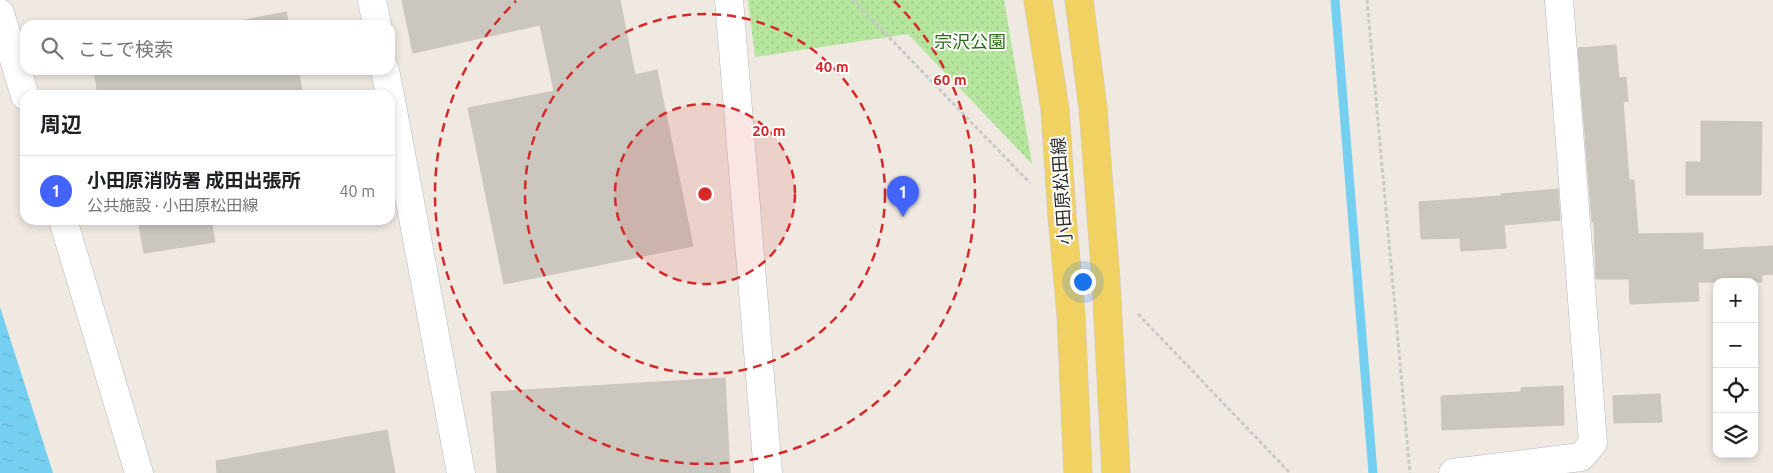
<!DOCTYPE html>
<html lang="ja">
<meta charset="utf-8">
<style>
body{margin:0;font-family:Ubuntu,"Noto Sans JP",sans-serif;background:#f6f6f6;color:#202124}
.controls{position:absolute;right:15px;bottom:15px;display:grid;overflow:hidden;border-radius:10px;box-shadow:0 2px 8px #0003}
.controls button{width:45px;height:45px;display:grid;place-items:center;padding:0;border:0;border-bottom:1px solid #e0e0e0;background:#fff;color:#202124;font:25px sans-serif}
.you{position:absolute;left:1082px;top:281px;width:18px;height:18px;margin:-12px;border:4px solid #fff;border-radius:50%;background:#1a73e8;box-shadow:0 0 0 8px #1a73e833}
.badge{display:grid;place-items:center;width:32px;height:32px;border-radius:50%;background:#4264fb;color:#fff;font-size:16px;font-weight:700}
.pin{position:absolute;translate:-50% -41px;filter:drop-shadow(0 1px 2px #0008)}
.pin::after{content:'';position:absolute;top:26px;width:18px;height:15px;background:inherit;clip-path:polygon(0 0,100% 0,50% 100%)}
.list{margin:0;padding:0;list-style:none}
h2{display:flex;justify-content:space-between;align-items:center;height:65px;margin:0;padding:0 20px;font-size:21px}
h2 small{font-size:16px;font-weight:400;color:#757577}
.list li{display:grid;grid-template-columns:32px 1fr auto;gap:15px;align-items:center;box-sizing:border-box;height:70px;padding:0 20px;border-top:1px solid #e0e0e0}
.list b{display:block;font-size:19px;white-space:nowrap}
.list p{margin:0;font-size:16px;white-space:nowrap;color:#757577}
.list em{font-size:16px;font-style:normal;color:#757577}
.icon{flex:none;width:28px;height:28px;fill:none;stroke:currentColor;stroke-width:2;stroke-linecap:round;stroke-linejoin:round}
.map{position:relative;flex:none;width:1773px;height:473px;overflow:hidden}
.search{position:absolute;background:#fff;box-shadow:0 2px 8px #0003;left:20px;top:20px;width:375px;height:55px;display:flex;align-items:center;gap:12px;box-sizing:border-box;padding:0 18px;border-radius:15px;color:#757577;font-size:19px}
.panel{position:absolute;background:#fff;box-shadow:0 2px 8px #0003;left:20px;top:90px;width:375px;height:135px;border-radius:15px}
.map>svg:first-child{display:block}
.park{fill:url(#park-dots)}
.water{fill:url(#water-ripples)}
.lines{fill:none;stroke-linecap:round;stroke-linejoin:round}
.stream{stroke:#75cff0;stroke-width:9}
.building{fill:#cbc7bf;stroke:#cbc5ba}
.minor-casing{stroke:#b4b7c1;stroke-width:29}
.major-casing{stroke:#c9c9c9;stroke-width:29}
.path{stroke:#c9c9c9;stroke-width:3;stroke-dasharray:4 2.5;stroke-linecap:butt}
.minor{stroke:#fff;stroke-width:28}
.major{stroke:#f2d163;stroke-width:28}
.ring{fill:none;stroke:#d62828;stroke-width:2.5;stroke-dasharray:9 6}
.labels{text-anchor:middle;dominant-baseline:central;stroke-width:4;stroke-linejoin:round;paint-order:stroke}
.park-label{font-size:18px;fill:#2c6e1b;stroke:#fff}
.street-label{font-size:18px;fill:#2e2e2e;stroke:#fff}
.centre{fill:#d62828;stroke:#fff;stroke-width:2.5}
.ring-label{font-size:15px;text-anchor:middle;font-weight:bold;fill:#d62828;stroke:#fff;stroke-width:4;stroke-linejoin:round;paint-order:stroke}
</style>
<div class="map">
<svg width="1773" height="473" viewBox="0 0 1773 473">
<defs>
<pattern id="park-dots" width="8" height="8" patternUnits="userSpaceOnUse" patternTransform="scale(1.25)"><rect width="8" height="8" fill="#b6e59e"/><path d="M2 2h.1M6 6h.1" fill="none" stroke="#9dc588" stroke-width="1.8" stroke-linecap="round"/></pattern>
<pattern id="water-ripples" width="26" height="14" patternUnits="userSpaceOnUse" patternTransform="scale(1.25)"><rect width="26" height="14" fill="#75cff0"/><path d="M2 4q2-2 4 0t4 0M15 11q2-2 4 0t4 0" fill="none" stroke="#66b2ce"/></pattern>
</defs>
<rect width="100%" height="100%" fill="#efe9e1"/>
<!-- park -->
<path class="park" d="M 748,0 L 1004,0 L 1032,164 L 908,34 L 755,57 Z"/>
<!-- water -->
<path class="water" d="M 0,307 L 53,473 L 0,473 Z"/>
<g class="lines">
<!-- stream -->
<path class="stream" d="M 1335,0 L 1373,473"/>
</g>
<!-- building -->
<g class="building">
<path d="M 402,0 L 620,0 L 635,75 L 657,70 L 693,246 L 504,284 L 468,108 L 554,91 L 540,25 L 413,53 Z"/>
<path d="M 286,12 L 289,25 L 219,25 Z"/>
<path d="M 1616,45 L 1619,78 L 1626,77 L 1628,101 L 1623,102 L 1629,180 L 1634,180 L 1638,234 L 1703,233 L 1703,250 L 1773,246 L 1773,274 L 1762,275 L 1762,282 L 1698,282 L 1699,301 L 1630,304 L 1629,279 L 1596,279 L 1594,222 L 1592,222 L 1578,48 Z"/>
<path d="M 94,70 L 298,70 L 303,95 L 98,95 Z"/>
<path d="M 1701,121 L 1762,122 L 1761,195 L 1686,195 L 1686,162 L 1701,162 Z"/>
<path d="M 1558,189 L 1560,220 L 1504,225 L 1506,248 L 1461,251 L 1460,238 L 1421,239 L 1419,202 L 1501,196 L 1501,194 Z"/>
<path d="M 138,220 L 211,220 L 215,242 L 144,253 Z"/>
<path d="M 725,378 L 730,473 L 497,473 L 491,392 Z"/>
<path d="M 1563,386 L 1564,425 L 1442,430 L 1441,396 L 1521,392 L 1521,388 Z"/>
<path d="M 1660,394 L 1662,422 L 1614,423 L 1613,396 Z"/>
<path d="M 387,430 L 395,473 L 217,473 L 216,461 Z"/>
</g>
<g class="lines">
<!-- minor casing -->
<g class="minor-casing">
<g id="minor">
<path d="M 372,0 L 377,25"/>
<path d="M 729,0 L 768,473"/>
<path d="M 0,13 L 25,96"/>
<path d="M 385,70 L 390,95"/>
<path d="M 390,95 L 461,473"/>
<path d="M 63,220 L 139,473"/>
<path d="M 1453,473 L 1581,457 L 1593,443 L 1559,0"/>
</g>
</g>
<!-- major casing -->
<g class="major-casing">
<g id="major">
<path d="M 1038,0 L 1055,109 L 1062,216 L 1071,315 L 1078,473"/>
<path d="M 1079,0 L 1093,108 L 1106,281 L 1116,473"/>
</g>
</g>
<!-- path -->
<g class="path">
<path d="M 853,0 L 1030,183"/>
<path d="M 1367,0 L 1410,473"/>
<path d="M 1138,314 L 1290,473"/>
</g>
<!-- minor -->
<use href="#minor" class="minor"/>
<!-- major -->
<use href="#major" class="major"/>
</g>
<!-- distance rings -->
<circle cx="705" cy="194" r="90" fill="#d62828" fill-opacity=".12"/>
<g class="ring">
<circle cx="705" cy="194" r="90"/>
<circle cx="705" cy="194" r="180"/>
<path d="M894 1A270 270 0 1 1 516 1"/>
</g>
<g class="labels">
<!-- park labels -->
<g class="park-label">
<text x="970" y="41">宗沢公園</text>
</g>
<!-- street labels -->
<g class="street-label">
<text transform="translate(1061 191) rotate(-94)">小田原松田線</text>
</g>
</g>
<circle cx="705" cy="194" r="8" class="centre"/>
<g class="ring-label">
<text x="832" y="72">40 m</text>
<text x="950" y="85">60 m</text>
<text x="769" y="136">20 m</text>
</g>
</svg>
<div class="controls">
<button>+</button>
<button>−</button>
<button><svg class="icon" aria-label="locate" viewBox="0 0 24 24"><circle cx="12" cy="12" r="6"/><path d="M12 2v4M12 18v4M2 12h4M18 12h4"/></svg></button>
<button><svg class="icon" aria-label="layers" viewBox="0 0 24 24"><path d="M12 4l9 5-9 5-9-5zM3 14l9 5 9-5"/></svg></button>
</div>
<div class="you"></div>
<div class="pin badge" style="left:903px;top:217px">1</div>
<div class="search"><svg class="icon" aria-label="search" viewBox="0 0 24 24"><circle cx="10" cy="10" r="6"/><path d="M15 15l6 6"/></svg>ここで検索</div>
<section class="panel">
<h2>周辺<small></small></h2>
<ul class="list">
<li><span class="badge">1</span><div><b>小田原消防署 成田出張所</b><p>公共施設 · 小田原松田線</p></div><em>40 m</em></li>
</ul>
</section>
</div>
